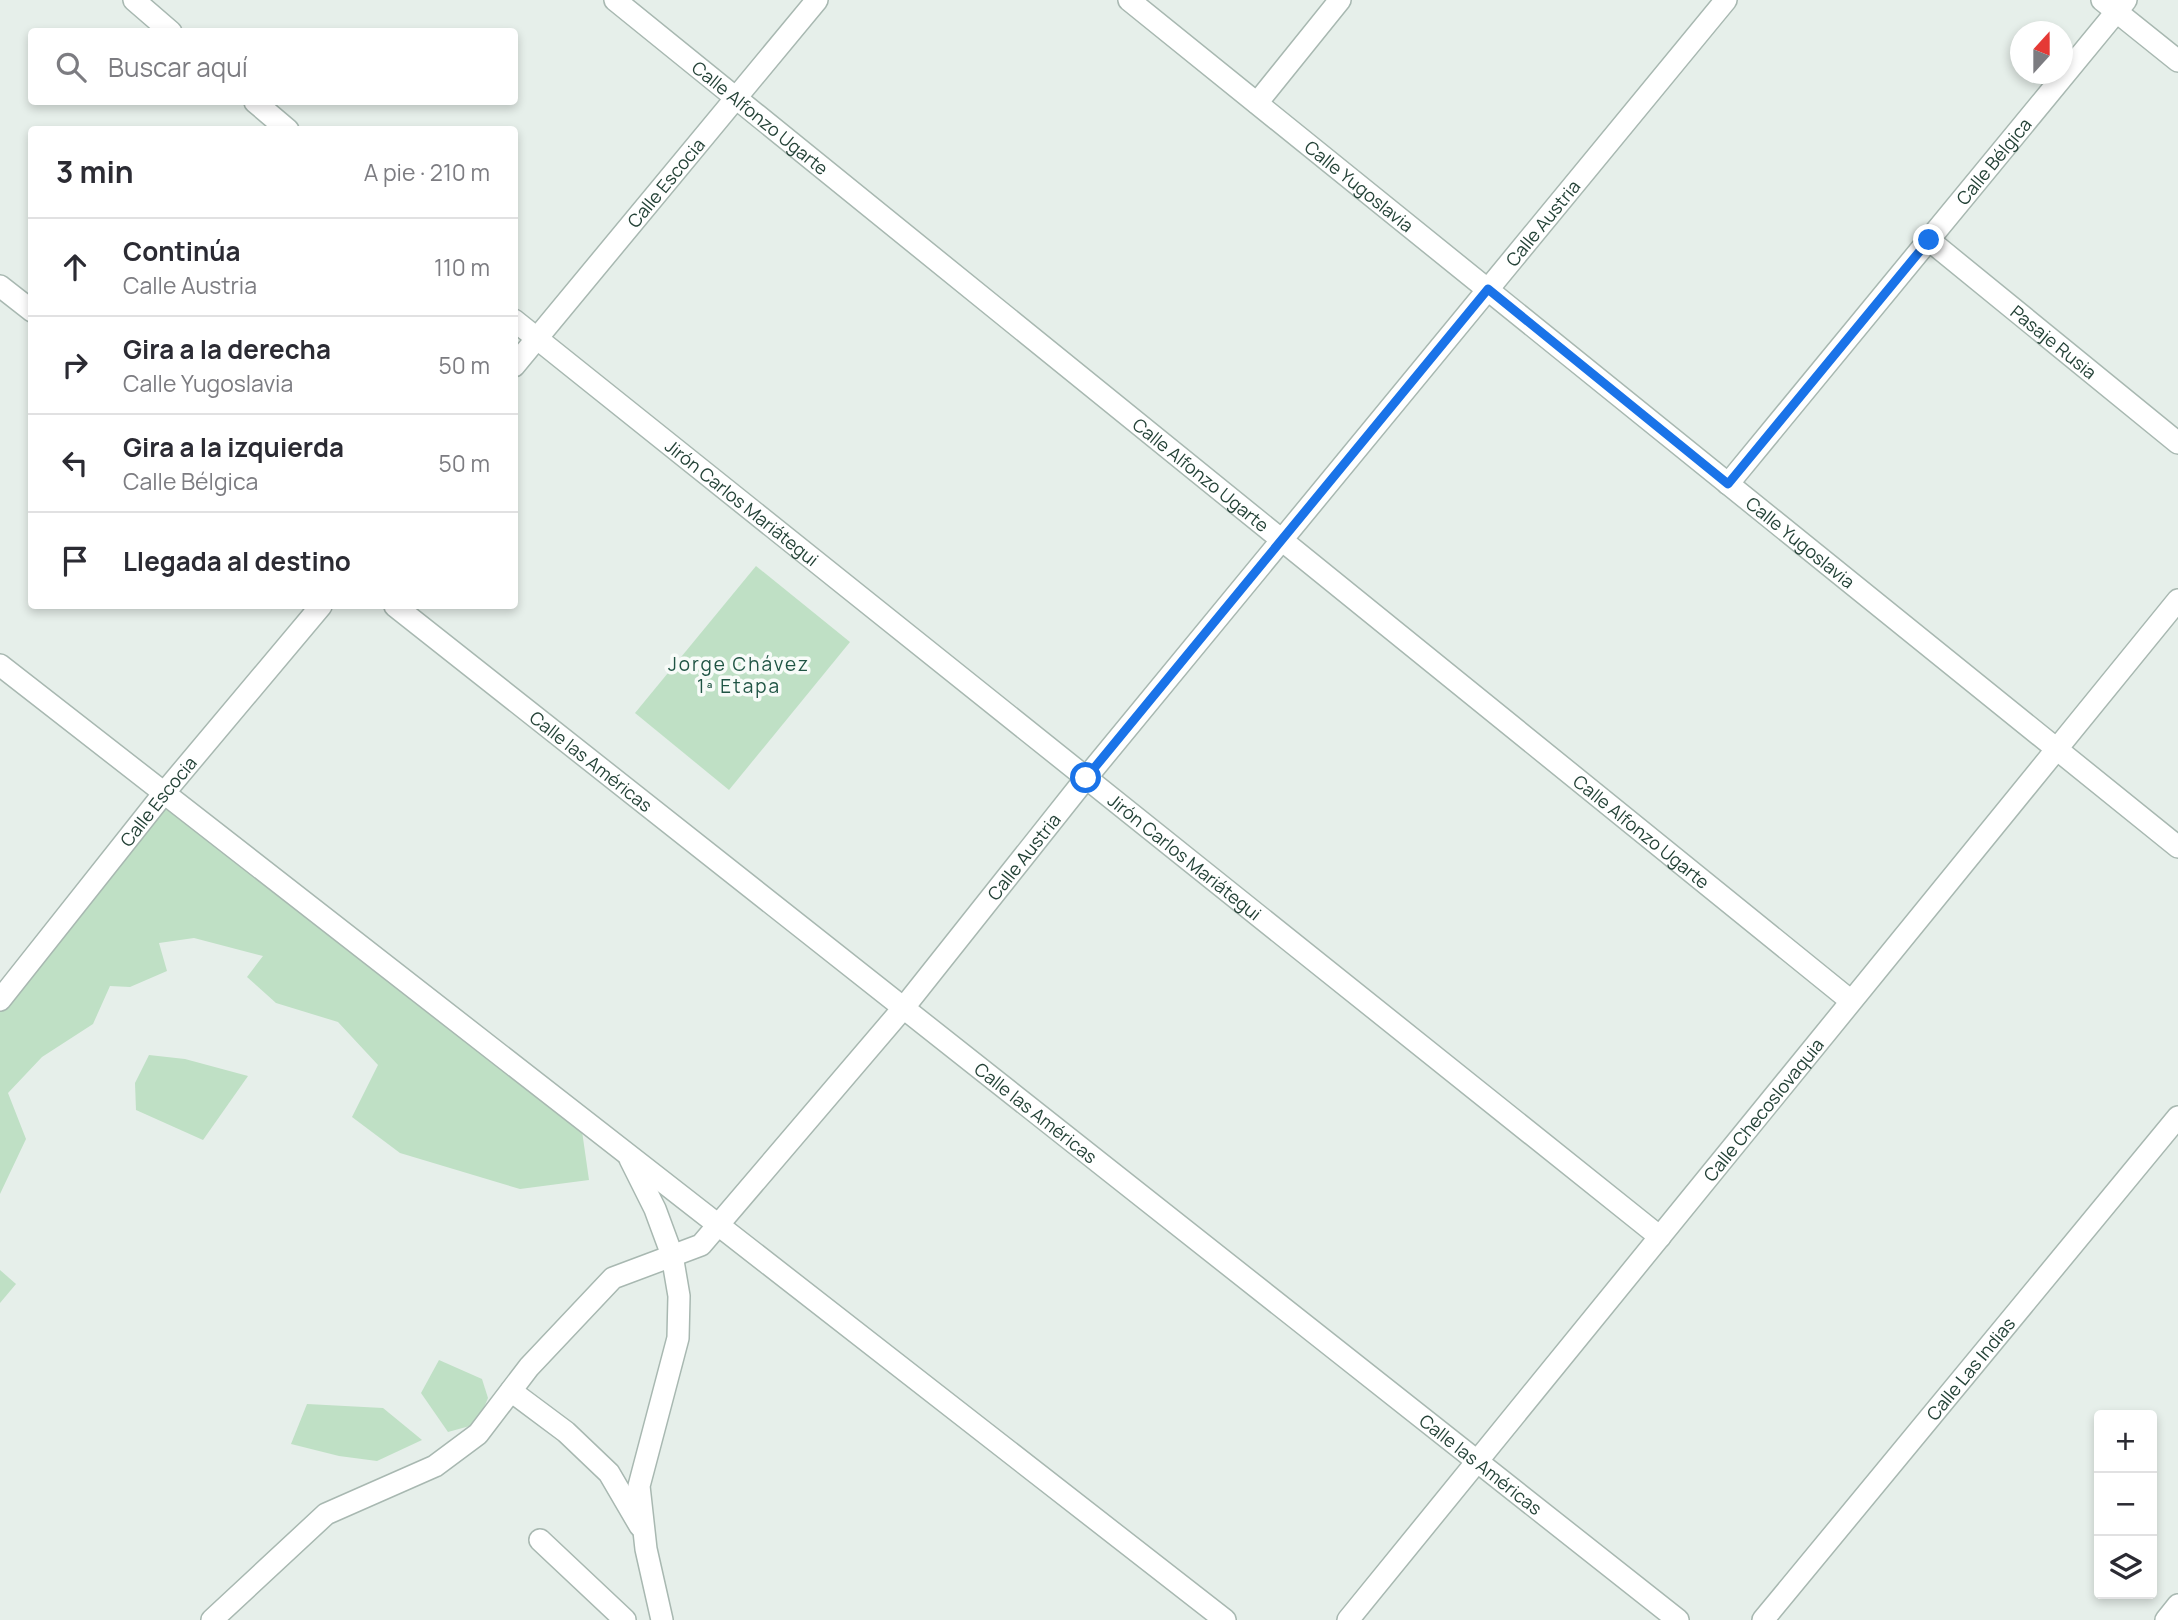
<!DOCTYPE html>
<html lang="es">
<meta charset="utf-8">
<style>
body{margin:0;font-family:Manrope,sans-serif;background:#f7f7f7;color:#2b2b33}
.controls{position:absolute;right:21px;bottom:21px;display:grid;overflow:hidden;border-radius:7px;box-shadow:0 4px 10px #0003}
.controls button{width:63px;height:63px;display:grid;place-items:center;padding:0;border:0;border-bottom:2px solid #e1e1e2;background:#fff;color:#2b2b33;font:35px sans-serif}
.compass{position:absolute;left:2010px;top:21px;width:63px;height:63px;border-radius:50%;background:#fff;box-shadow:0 4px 10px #0003;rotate:21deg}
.stop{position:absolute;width:21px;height:21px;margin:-16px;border:5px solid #1a73e8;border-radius:50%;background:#fff}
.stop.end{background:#1a73e8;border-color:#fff;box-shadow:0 2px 7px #0008}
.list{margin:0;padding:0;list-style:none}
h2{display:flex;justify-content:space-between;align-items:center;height:91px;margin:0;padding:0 28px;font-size:30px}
h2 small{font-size:23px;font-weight:400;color:#7c7c81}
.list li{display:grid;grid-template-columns:46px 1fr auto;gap:21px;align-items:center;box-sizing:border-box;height:98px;padding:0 28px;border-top:2px solid #e1e1e2}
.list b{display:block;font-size:26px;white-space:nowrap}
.list p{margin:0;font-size:23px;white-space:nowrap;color:#7c7c81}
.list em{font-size:23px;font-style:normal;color:#7c7c81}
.icon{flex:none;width:38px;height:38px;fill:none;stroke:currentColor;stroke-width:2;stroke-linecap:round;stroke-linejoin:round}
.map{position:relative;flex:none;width:2178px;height:1620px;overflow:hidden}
.search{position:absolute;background:#fff;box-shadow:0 4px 10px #0003;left:28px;top:28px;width:490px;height:77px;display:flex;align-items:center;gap:18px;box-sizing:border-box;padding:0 24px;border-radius:7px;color:#7c7c81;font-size:26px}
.panel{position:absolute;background:#fff;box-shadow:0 4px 10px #0003;left:28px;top:126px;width:490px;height:483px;border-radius:7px}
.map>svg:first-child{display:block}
.green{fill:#bfe0c5}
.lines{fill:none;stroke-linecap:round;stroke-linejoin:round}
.minor-casing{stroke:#a8b8b1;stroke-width:24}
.minor{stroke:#fff;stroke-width:21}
.route{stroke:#1a73e8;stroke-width:9}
.labels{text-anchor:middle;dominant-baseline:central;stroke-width:7;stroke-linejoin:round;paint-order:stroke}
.street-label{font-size:18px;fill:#244237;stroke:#f7fbf8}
.neighbourhood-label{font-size:19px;letter-spacing:2px;fill:#1f5444;stroke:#f7fbf8}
</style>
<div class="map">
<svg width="2178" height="1620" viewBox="0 0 2178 1620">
<rect width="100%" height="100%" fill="#e6efea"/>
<!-- green -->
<g class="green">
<path d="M 756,566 L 850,642 L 729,790 L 635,713 Z"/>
<path d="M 164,793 L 580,1117 L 589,1180 L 520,1189 L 400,1153 L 352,1117 L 378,1065 L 338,1022 L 276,1003 L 247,977 L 263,956 L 194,938 L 159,943 L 167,971 L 130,987 L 110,986 L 93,1024 L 42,1057 L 8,1093 L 26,1139 L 0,1194 L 0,1006 Z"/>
<path d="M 149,1055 L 185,1059 L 248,1076 L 203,1140 L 136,1110 L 135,1083 Z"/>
<path d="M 0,1270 L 16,1284 L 0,1303 Z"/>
<path d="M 439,1360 L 482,1379 L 488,1398 L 477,1424 L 448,1432 L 421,1393 Z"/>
<path d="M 307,1404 L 383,1408 L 422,1440 L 377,1461 L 339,1456 L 291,1444 Z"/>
</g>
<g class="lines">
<!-- minor casing -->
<g class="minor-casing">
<g id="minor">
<path d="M 134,0 L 171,32"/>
<path id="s1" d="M 615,0 L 1851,1001"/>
<path id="s2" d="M 1129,0 L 2178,847"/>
<path d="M 2102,0 L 2178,61"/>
<path d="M 255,102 L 288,130"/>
<path d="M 1257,103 L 1340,0"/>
<path id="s3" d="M 1929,240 L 2178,443"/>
<path d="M 0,286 L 32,311"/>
<path id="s4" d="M 514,320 L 1660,1237"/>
<path id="s5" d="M 514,366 L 817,0"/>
<path id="s6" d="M 1728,484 L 2126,0"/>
<path id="s7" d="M 395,606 L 1678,1620"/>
<path d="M 0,665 L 1225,1620"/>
<path id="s8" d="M 0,1000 L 164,793 L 321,606"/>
<path d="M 630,1159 L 655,1209 L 672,1255 L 679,1296 L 678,1338 L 639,1486 L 646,1549 L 662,1620"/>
<path d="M 511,1391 L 566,1432 L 609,1473 L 640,1526"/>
<path d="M 540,1540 L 625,1620"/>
<path id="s9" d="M 212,1620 L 326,1514 L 435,1466 L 478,1434 L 529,1367 L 613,1278 L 701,1245 L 905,1006 L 1086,778 L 1726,0"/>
<path id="s10" d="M 1348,1620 L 2178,600"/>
<path id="s11" d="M 1763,1620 L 2178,1117"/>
<path d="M 2166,1620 L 2178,1605"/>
</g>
</g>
<!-- minor -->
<use href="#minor" class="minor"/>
</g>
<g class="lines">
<!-- route -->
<path class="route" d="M 1086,778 L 1488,289 L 1728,484 L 1929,240"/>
</g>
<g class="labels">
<!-- street labels -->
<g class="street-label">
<text stroke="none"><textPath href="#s1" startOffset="187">Calle Alfonzo Ugarte</textPath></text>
<text stroke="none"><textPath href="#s6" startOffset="418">Calle Bélgica</textPath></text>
<text stroke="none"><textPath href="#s5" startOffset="238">Calle Escocia</textPath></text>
<text stroke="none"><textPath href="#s2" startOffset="296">Calle Yugoslavia</textPath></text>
<text stroke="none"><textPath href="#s9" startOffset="1953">Calle Austria</textPath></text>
<text stroke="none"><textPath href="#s3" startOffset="161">Pasaje Rusia</textPath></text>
<text stroke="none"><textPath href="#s1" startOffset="754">Calle Alfonzo Ugarte</textPath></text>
<text stroke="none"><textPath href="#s4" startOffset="292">Jirón Carlos Mariátegui</textPath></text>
<text stroke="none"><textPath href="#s2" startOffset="863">Calle Yugoslavia</textPath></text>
<text stroke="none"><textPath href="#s7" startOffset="250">Calle las Américas</textPath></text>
<text stroke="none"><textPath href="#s8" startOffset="254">Calle Escocia</textPath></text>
<text stroke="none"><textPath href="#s1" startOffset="1321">Calle Alfonzo Ugarte</textPath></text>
<text stroke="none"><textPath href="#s9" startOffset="1134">Calle Austria</textPath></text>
<text stroke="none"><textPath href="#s4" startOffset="859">Jirón Carlos Mariátegui</textPath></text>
<text stroke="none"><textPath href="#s10" startOffset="658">Calle Checoslovaquia</textPath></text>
<text stroke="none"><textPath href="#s7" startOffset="817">Calle las Américas</textPath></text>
<text stroke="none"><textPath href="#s11" startOffset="326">Calle Las Indias</textPath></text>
<text stroke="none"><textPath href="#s7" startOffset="1384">Calle las Américas</textPath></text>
</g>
<!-- neighbourhood labels -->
<g class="neighbourhood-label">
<text x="739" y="664">Jorge Chávez<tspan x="739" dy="22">1ª Etapa</tspan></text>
</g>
</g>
</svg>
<div class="controls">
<button>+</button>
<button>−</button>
<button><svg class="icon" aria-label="layers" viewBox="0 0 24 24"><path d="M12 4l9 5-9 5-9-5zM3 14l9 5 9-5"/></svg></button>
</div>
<svg class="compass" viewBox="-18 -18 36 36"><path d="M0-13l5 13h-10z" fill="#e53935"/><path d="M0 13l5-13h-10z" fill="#7c7c81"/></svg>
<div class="stop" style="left:1086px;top:778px"></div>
<div class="stop end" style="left:1929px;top:240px"></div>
<div class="search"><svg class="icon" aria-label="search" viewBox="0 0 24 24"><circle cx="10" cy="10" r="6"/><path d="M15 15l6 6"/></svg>Buscar aquí</div>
<section class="panel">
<h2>3 min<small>A pie · 210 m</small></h2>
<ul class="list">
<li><svg class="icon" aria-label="ahead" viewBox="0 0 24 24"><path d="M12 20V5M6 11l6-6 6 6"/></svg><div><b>Continúa</b><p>Calle Austria</p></div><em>110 m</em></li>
<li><svg class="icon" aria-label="right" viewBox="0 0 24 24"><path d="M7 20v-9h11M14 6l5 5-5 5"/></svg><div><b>Gira a la derecha</b><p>Calle Yugoslavia</p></div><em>50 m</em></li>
<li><svg class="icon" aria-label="left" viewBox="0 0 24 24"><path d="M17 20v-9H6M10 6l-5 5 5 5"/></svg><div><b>Gira a la izquierda</b><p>Calle Bélgica</p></div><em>50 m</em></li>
<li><svg class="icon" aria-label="arrive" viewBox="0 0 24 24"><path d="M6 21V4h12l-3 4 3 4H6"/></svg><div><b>Llegada al destino</b></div></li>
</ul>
</section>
</div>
